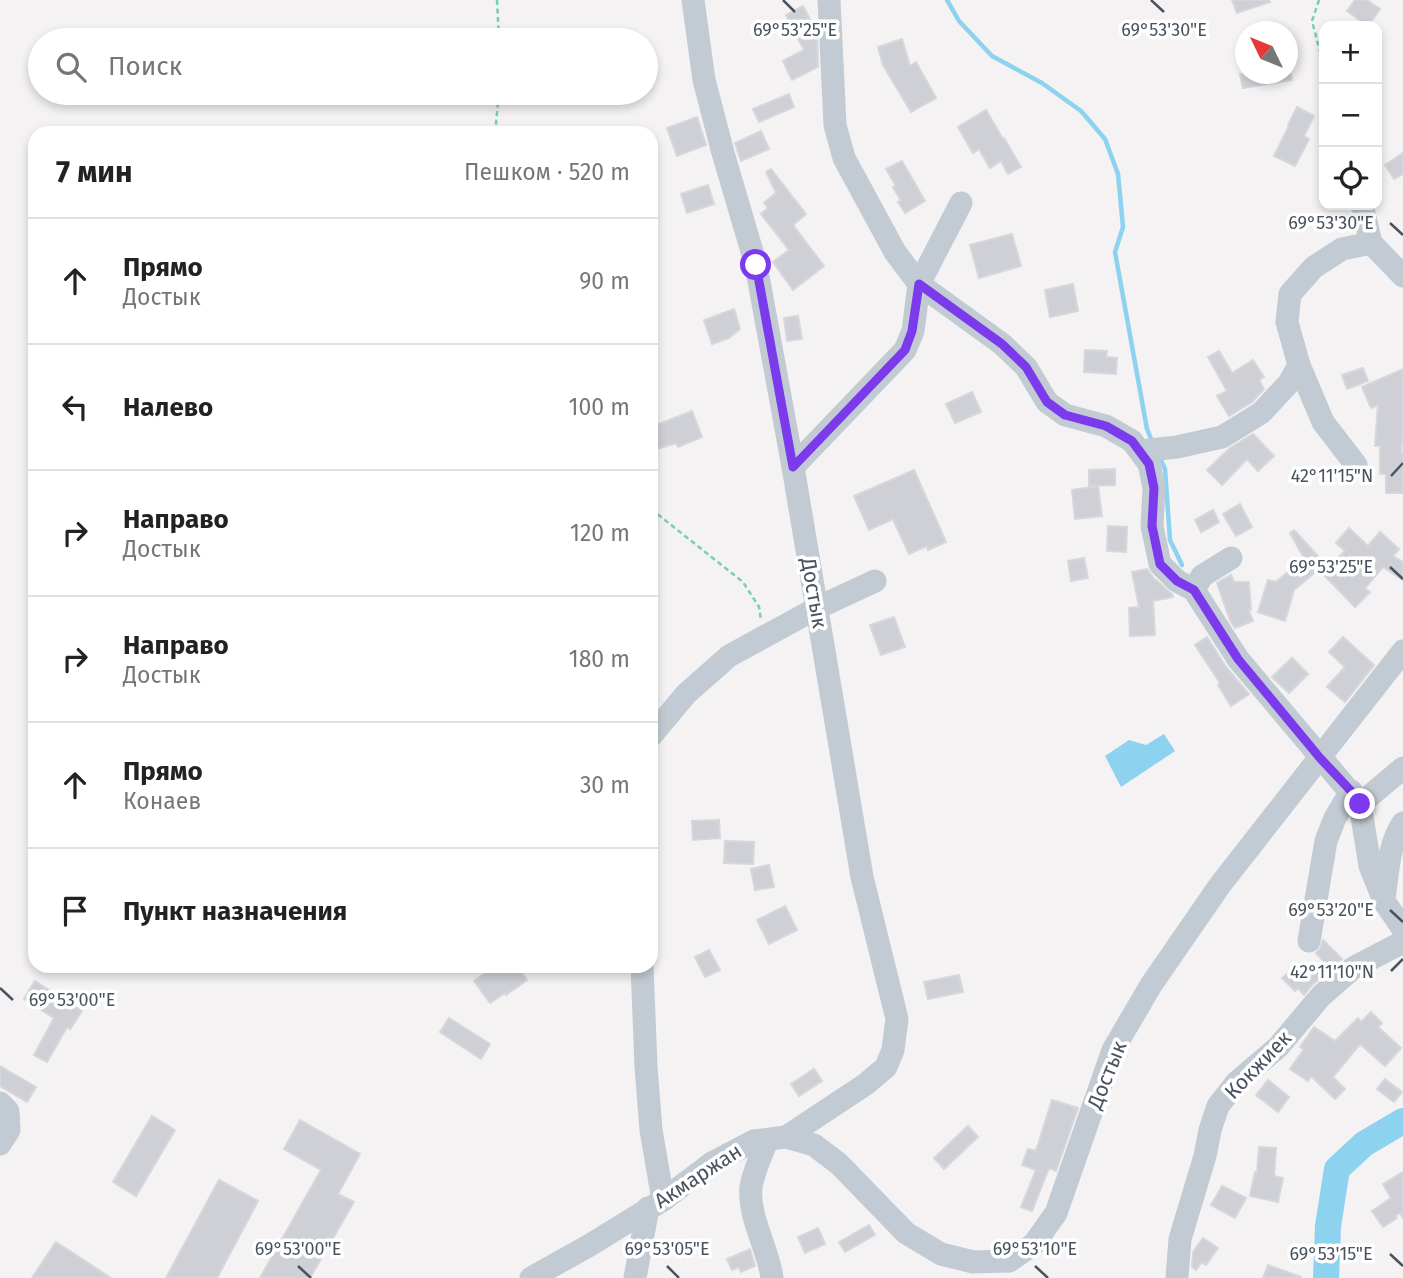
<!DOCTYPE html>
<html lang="ru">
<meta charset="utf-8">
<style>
body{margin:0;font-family:"Fira Sans",sans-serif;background:#f6f6f6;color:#222}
.controls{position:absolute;right:21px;top:21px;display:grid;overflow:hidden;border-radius:14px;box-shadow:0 4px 10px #0003}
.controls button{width:63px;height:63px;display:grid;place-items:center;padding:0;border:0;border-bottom:2px solid #e0e0e0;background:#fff;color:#222;font:35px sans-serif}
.compass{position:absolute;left:1235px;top:21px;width:63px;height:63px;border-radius:50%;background:#fff;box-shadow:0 4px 10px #0003;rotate:313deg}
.stop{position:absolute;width:21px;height:21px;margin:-16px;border:5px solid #7c3aed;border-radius:50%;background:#fff}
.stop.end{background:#7c3aed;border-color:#fff;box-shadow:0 2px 7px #0008}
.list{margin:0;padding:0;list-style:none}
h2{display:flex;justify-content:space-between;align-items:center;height:91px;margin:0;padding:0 28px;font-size:30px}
h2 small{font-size:23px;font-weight:400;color:#767676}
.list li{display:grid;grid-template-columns:46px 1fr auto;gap:21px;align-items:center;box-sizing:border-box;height:126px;padding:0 28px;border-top:2px solid #e0e0e0}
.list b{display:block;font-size:26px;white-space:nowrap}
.list p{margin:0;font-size:23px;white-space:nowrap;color:#767676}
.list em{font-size:23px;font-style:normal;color:#767676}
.icon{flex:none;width:38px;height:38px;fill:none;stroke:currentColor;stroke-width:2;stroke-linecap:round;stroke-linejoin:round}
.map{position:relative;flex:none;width:1403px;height:1278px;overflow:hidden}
.search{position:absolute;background:#fff;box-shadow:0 4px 10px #0003;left:28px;top:28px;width:630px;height:77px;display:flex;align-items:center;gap:18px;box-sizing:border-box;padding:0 24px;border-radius:38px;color:#767676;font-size:26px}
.panel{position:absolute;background:#fff;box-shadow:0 4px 10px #0003;left:28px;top:126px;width:630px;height:847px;border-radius:21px}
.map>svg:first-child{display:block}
.water{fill:#8dd2ef}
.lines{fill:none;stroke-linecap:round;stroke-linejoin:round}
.stream{stroke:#8dd2ef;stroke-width:4.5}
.river{stroke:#8dd2ef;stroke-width:26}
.building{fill:#ced0d6;stroke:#d6d7dd;stroke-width:2}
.path{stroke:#77d1ac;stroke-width:2.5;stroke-dasharray:5 3.5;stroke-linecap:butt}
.minor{stroke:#c2cbd3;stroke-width:23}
.route{stroke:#7c3aed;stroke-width:9}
.ticks{fill:none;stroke:#495360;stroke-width:2.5}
.labels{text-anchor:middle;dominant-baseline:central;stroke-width:7;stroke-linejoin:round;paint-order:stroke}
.street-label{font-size:21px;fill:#495360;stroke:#fff}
.ticks-label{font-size:18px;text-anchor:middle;fill:#495360;stroke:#fff;stroke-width:7;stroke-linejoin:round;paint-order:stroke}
</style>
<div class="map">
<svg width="1403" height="1278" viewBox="0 0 1403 1278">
<rect width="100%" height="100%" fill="#f4f2f2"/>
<!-- water -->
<path class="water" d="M 1164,734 L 1175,751 L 1121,787 L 1105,756 L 1129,740 L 1146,745 Z"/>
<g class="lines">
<!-- stream -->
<g class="stream">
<path d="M 947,0 L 959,21 L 992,56 L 1042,83 L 1081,111 L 1105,139 L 1118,174 L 1123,227 L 1115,252 L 1147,429 L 1152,441"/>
<path d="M 1159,456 L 1165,469 L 1170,540 L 1182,565"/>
</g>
<!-- river -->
<path class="river" d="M 1326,1278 L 1328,1226 L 1337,1169 L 1364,1144 L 1403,1121"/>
</g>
<!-- building -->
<g class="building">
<path d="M 1232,0 L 1269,0 L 1270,2 L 1237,13 Z"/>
<path d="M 1355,0 L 1367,0 L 1380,9 L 1368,26 L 1347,11 Z"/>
<path d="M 803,6 L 817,33 L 818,67 L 792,80 L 783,61 L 804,50 L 786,15 Z"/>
<path d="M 902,39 L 910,66 L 916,62 L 936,98 L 911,112 L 883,65 L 878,47 Z"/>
<path d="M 1240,74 L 1291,74 L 1292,80 L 1243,88 Z"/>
<path d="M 789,94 L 794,107 L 759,122 L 753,109 Z"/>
<path d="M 1297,107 L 1314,116 L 1304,136 L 1309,139 L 1295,166 L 1274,156 L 1289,126 L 1288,125 Z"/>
<path d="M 986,110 L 1003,139 L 1004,138 L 1021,167 L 1008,174 L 1001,161 L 990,168 L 979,149 L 973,153 L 958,127 Z"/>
<path d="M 697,117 L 706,145 L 677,156 L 667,128 Z"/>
<path d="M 761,131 L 769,149 L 741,161 L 735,143 Z"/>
<path d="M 1403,153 L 1403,174 L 1394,179 L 1385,165 Z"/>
<path d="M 902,161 L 925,201 L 905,213 L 898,202 L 901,201 L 893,187 L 896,186 L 886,169 Z"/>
<path d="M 771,169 L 806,214 L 793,225 L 824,266 L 793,290 L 773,262 L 789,250 L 761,214 L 768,208 L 764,203 L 776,193 L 766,172 Z"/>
<path d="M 708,185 L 714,204 L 687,213 L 681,194 Z"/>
<path d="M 1012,234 L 1021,266 L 979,278 L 970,245 Z"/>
<path d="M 1073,284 L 1078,311 L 1050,317 L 1045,290 Z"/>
<path d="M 734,309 L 740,329 L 729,338 L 712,344 L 704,320 Z"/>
<path d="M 798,316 L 802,339 L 787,341 L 784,318 Z"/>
<path d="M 1085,350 L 1107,351 L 1106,357 L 1117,358 L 1116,374 L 1084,372 Z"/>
<path d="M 1219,351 L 1232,373 L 1253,360 L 1264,377 L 1259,380 L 1264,389 L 1252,402 L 1229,416 L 1217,396 L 1227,391 L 1208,357 Z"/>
<path d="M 1363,368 L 1368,381 L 1347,389 L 1342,375 Z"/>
<path d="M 1403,369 L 1403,431 L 1401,453 L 1403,453 L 1403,493 L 1386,493 L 1386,474 L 1380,474 L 1380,446 L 1375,446 L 1378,405 L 1371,408 L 1362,387 Z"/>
<path d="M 972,392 L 981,412 L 955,423 L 946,404 Z"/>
<path d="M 692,411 L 702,437 L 678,447 L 676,443 L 651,451 L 651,427 Z"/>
<path d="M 1253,434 L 1274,456 L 1258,471 L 1247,459 L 1222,485 L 1207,470 L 1230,448 Z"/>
<path d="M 1115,469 L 1115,485 L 1089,486 L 1089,470 Z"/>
<path d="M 914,470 L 946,542 L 928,550 L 927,546 L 909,554 L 893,519 L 869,530 L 854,496 Z"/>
<path d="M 1098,486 L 1102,516 L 1075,519 L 1072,490 Z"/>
<path d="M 1240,504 L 1252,527 L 1236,536 L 1223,514 Z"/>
<path d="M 1213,510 L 1219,522 L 1201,532 L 1195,520 Z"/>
<path d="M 1108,526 L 1127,527 L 1126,552 L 1107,551 Z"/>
<path d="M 1349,528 L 1368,546 L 1380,532 L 1399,549 L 1393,556 L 1403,562 L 1403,580 L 1383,567 L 1365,588 L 1370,592 L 1355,607 L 1322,573 L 1345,551 L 1336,543 Z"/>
<path d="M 1294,530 L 1325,564 L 1294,590 L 1285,621 L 1258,612 L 1268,580 L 1276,582 L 1304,558 L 1290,533 Z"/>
<path d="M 1084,558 L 1088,578 L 1071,581 L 1068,561 Z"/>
<path d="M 1147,569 L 1155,580 L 1156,580 L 1172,594 L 1173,597 L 1153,601 L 1155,635 L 1130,636 L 1129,608 L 1139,607 L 1132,572 Z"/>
<path d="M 1231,575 L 1234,582 L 1249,582 L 1251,610 L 1248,609 L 1253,621 L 1235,628 L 1230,620 L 1217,583 Z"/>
<path d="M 894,617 L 905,647 L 881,655 L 870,625 Z"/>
<path d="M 1207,637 L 1226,667 L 1249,694 L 1231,706 L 1218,685 L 1220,683 L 1195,645 Z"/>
<path d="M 1343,637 L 1374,665 L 1345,702 L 1327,687 L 1345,667 L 1329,652 Z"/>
<path d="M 1292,658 L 1308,674 L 1289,693 L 1272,677 Z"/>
<path d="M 719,820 L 720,838 L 693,840 L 692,821 Z"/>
<path d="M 725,841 L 754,842 L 753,864 L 724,863 Z"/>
<path d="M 769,865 L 774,887 L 755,890 L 751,869 Z"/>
<path d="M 785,906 L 797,930 L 769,944 L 757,920 Z"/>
<path d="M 1323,940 L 1342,959 L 1312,985 L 1304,995 L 1298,988 L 1295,991 L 1282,978 L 1292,970 L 1303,982 L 1324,962 L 1316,953 L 1320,949 Z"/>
<path d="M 709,950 L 720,970 L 705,977 L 695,957 Z"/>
<path d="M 495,966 L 517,966 L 527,980 L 506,995 L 505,993 L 490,1003 L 474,981 Z"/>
<path d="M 959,975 L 963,992 L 928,999 L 924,982 Z"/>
<path d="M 35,981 L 82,1011 L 70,1029 L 67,1027 L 47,1062 L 34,1055 L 54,1018 L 24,999 Z"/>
<path d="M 1371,1012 L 1382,1023 L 1378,1027 L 1401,1048 L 1385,1066 L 1360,1044 L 1333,1077 L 1345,1089 L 1335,1099 L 1311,1076 L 1308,1081 L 1290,1069 L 1304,1049 L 1300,1047 L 1314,1027 L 1335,1041 L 1358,1018 L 1361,1022 Z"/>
<path d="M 449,1018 L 490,1044 L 481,1059 L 440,1032 Z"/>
<path d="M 0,1066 L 36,1087 L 27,1102 L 0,1086 Z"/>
<path d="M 814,1069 L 822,1081 L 799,1096 L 791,1084 Z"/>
<path d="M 1385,1079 L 1402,1092 L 1394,1102 L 1377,1089 Z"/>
<path d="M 1268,1080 L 1289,1097 L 1278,1112 L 1256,1095 Z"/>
<path d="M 1052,1100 L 1078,1108 L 1056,1171 L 1049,1168 L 1032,1211 L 1021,1207 L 1036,1170 L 1022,1165 L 1028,1149 L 1036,1151 Z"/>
<path d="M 152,1116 L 175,1130 L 136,1196 L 113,1182 Z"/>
<path d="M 300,1120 L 360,1154 L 338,1194 L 354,1202 L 310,1278 L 260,1278 L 321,1170 L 284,1149 Z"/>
<path d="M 968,1126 L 978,1137 L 944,1169 L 934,1158 Z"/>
<path d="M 1259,1147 L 1276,1148 L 1274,1176 L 1283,1178 L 1278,1202 L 1250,1196 L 1255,1172 L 1257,1173 Z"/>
<path d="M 1403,1172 L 1403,1218 L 1400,1213 L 1395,1216 L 1397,1218 L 1383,1227 L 1372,1211 L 1391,1198 L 1383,1184 Z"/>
<path d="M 219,1180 L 258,1201 L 217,1278 L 166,1278 Z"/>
<path d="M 1222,1186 L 1246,1198 L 1235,1218 L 1211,1205 Z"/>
<path d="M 869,1225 L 875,1235 L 845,1252 L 839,1242 Z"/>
<path d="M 818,1228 L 825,1244 L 805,1253 L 798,1237 Z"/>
<path d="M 1203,1238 L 1218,1248 L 1206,1265 L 1202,1262 L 1196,1270 L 1192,1267 L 1193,1252 Z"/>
<path d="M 56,1242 L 111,1278 L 32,1278 Z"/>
<path d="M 750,1249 L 755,1266 L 741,1272 L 739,1267 L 732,1270 L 727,1259 Z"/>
<path d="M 1268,1265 L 1301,1277 L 1300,1278 L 1263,1278 Z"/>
</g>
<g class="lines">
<!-- path -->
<g class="path">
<path d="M 497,0 L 499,40"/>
<path d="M 1319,0 L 1312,21 L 1324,67"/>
<path d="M 495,133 L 499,93"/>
<path d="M 651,509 L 743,582 L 759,607 L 761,620"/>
</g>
<!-- minor -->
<g class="minor">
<path d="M 693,0 L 704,80 L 723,153 L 756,265 L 793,467 L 862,877 L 897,1019 L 893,1050 L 886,1067 L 866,1084 L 786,1137"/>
<path d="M 829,0 L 835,125 L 844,158 L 895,252 L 919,284 L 1002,344 L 1026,367 L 1047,402 L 1065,415 L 1106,426 L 1132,441 L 1149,464 L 1154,488 L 1152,526 L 1160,564 L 1177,581 L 1194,590 L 1238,659 L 1360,804 L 1370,866 L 1384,901 L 1403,929"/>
<path d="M 1362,205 L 1371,243 L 1403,276"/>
<path d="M 1299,365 L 1323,422 L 1356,465"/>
<path d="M 1140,451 L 1177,447 L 1222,437 L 1261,413 L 1289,383 L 1299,365 L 1287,322 L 1290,294 L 1314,267 L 1342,249 L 1371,243"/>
<path d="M 793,467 L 905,350 L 913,331 L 919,284 L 961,203"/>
<path d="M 1194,590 L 1202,576 L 1231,558"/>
<path d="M 651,736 L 686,694 L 729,656 L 817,608 L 875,581"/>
<path d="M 1360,804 L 1403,768"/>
<path d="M 1384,898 C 1388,873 1388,845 1403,823"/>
<path d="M 1309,941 L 1326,841 L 1335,818 L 1351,791"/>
<path d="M 642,966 L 646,1067 L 651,1130 L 663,1200"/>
<path d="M 0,1103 L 8,1111 L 9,1130 L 0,1144"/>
<path d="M 767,1140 C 762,1154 753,1173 751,1187 C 748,1217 768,1248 772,1278"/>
<path d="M 1009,1261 L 1034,1244 L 1056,1213 L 1113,1050 L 1151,985 L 1220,885 L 1403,651"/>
<path d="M 531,1278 L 590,1245 L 663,1200 L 712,1163 L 754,1141 L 786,1137 L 814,1145 L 839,1164 L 906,1233 L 941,1254 L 973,1262 L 1009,1261"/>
<path d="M 635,1278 L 648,1208"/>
<path d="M 1177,1278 L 1180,1239 L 1205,1156 L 1210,1130 L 1218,1106 L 1237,1082 L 1278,1047 L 1321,996 L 1353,968 L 1403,942"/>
</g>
</g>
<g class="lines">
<!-- route -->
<path class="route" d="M 756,265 L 793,467 L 905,350 L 912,331 L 919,284 L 1002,344 L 1026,367 L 1047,402 L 1065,415 L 1106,426 L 1132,441 L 1149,464 L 1154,488 L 1152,526 L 1160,564 L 1177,581 L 1194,590 L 1238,659 L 1320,758 L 1351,791 L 1360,804"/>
</g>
<!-- ticks -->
<path class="ticks" d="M 783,0 L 795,12M 1151,0 L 1164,12M 1390,223 L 1403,235M 1391,476 L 1403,463M 1390,567 L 1403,579M 1390,910 L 1403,922M 1391,971 L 1403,959M 0,988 L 13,1000M 1390,1254 L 1403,1266M 298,1266 L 311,1278M 667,1266 L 679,1278M 1035,1266 L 1048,1278"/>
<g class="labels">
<!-- street labels -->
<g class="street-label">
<text transform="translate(814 593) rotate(80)">Достык</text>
<text transform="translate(1258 1065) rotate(-46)">Кокжиек</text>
<text transform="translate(1107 1075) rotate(-68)">Достык</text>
<text transform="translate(698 1176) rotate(-33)">Акмаржан</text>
</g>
</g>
<g class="ticks-label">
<text x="795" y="36">69°53'25"E</text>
<text x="1164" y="36">69°53'30"E</text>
<text x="1331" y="229">69°53'30"E</text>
<text x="1332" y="482">42°11'15"N</text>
<text x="1331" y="573">69°53'25"E</text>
<text x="1331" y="916">69°53'20"E</text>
<text x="1332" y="978">42°11'10"N</text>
<text x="72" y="1006">69°53'00"E</text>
<text x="298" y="1255">69°53'00"E</text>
<text x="667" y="1255">69°53'05"E</text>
<text x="1035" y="1255">69°53'10"E</text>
<text x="1331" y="1260">69°53'15"E</text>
</g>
</svg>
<div class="controls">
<button>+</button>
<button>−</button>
<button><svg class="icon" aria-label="locate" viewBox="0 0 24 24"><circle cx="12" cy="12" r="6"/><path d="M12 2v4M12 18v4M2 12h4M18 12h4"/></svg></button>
</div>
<svg class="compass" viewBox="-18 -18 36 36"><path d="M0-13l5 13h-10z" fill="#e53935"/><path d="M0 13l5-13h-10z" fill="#767676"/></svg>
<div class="stop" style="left:756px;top:265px"></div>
<div class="stop end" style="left:1360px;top:804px"></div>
<div class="search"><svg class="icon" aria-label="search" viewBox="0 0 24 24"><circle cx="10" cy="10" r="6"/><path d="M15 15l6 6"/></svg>Поиск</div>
<section class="panel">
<h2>7 мин<small>Пешком · 520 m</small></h2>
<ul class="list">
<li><svg class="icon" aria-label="ahead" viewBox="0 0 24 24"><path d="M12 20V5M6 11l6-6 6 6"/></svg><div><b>Прямо</b><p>Достык</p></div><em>90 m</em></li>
<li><svg class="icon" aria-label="left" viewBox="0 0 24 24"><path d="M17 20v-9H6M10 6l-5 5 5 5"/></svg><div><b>Налево</b></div><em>100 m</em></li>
<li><svg class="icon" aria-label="right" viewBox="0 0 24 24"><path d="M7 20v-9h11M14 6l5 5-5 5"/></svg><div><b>Направо</b><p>Достык</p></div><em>120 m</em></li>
<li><svg class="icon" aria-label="right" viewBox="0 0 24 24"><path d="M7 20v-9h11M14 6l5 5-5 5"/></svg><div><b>Направо</b><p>Достык</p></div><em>180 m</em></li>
<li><svg class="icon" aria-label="ahead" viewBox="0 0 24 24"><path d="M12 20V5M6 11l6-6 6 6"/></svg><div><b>Прямо</b><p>Конаев</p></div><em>30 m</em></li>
<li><svg class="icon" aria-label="arrive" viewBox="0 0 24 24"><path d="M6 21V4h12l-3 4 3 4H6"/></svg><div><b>Пункт назначения</b></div></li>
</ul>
</section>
</div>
